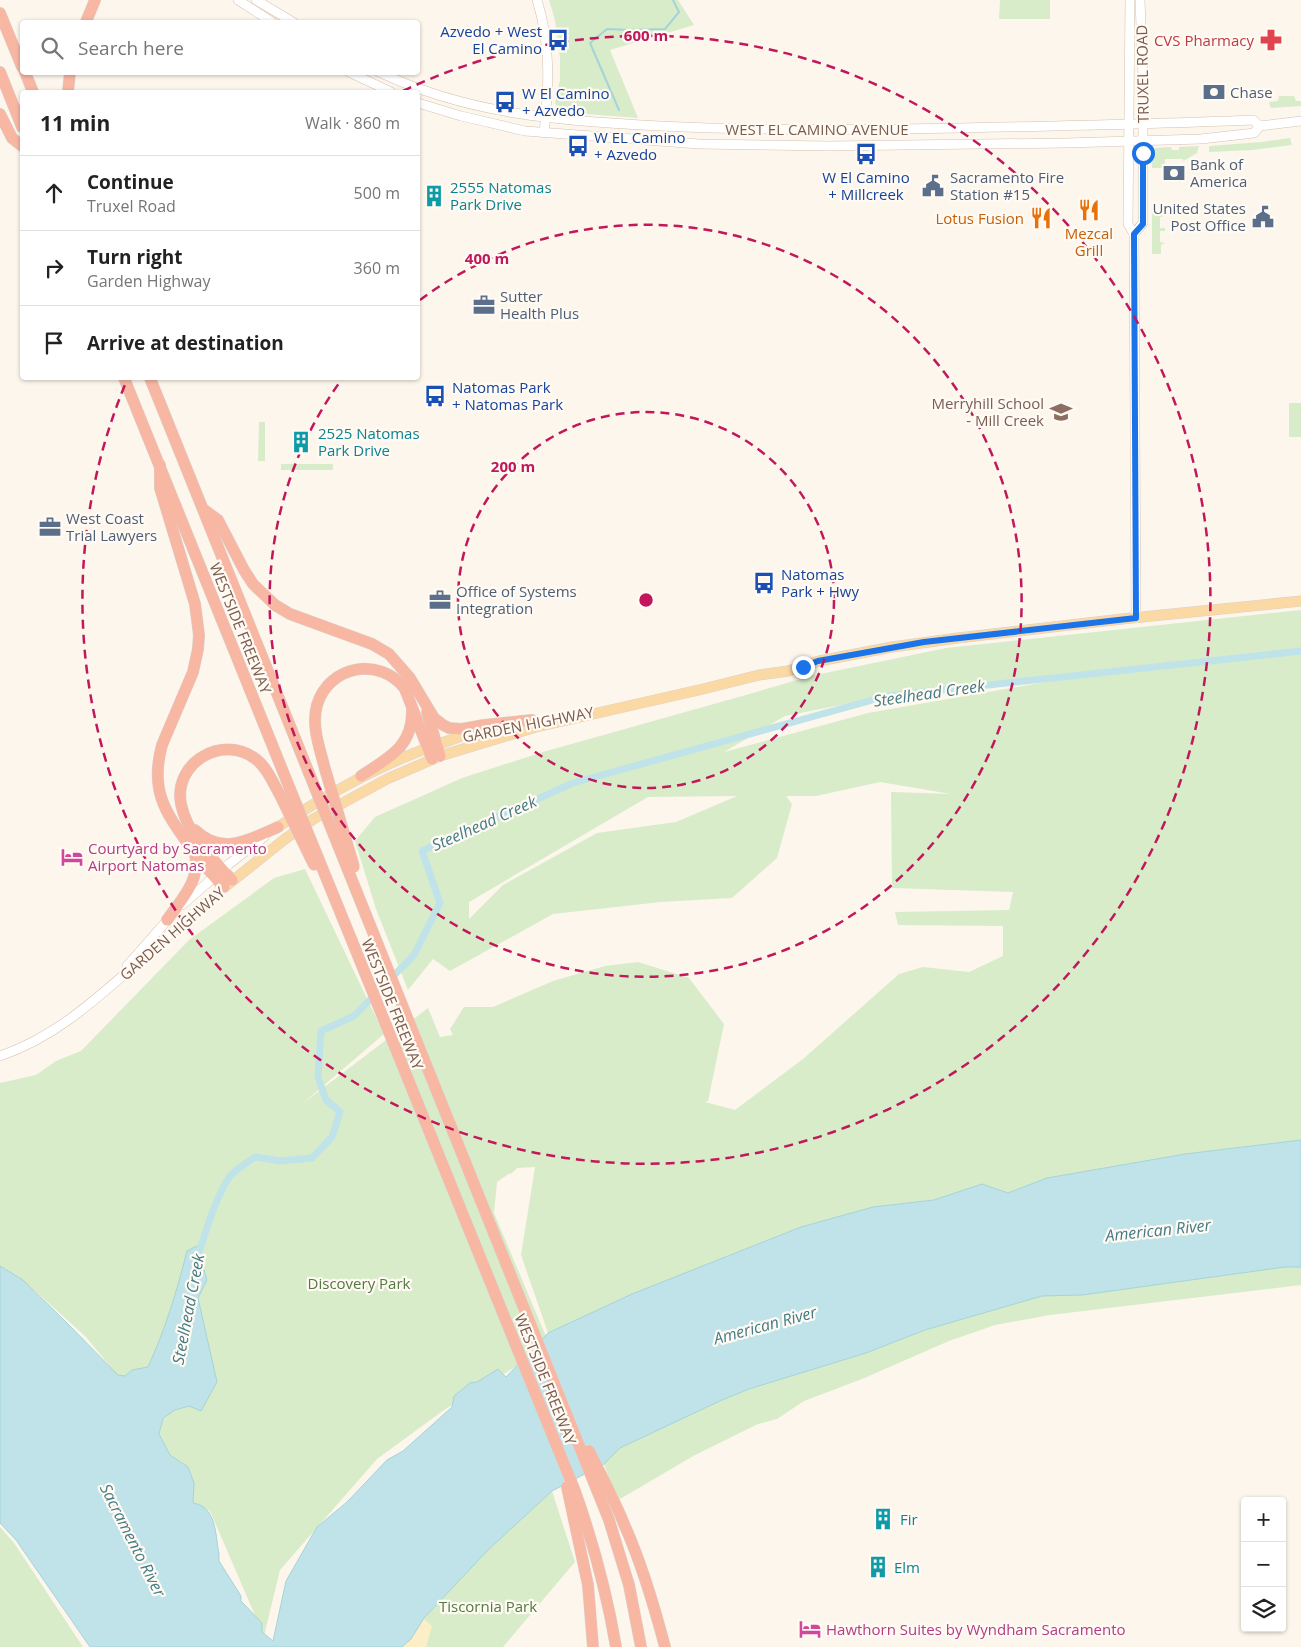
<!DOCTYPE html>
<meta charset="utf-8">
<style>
body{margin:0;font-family:"Open Sans",sans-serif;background:#f2f2f2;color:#222}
.controls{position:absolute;right:15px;bottom:15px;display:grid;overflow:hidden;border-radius:5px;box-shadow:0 1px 4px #0004}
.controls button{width:45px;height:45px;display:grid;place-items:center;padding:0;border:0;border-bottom:1px solid #e0e0e0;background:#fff;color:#222;font:25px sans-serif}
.stop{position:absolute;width:15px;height:15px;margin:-11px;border:4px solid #1a73e8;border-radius:50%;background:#fff}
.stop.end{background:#1a73e8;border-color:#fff;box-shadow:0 1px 5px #0008}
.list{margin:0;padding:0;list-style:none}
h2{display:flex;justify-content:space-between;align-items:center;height:65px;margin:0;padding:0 20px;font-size:21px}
h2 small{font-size:16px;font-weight:400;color:#767676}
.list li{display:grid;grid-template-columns:32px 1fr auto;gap:15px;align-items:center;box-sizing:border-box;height:75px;padding:0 20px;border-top:1px solid #e0e0e0}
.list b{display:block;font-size:19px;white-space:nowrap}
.list p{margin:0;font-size:16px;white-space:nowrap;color:#767676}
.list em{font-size:16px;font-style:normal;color:#767676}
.icon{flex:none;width:28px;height:28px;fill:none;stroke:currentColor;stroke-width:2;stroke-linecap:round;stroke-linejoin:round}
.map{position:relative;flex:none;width:1301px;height:1647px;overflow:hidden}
.search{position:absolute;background:#fff;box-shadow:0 1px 4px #0004;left:20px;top:20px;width:400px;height:55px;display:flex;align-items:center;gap:12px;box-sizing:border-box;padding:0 18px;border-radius:5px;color:#767676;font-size:19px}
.panel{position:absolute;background:#fff;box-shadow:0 1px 4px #0004;left:20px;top:90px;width:400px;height:290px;border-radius:5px}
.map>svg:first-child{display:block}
.green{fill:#d8ecc9;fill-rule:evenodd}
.sand{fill:#fcefc7}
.water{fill:#bfe3e8;stroke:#a5d3da}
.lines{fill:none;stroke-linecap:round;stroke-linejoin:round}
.stream{stroke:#a5d3da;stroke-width:2}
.canal{stroke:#bfe3e8;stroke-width:7}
.secondary-casing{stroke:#d6c0b0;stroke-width:10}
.primary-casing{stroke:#dad1cd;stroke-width:11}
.highway-casing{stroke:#dad1cd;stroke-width:12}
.secondary{stroke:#fff;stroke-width:9}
.primary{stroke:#fbd9a5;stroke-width:10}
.highway{stroke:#f7b7a3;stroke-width:11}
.highway-bridge-casing{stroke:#dad1cd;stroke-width:12;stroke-linecap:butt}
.highway-bridge{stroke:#f7b7a3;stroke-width:11}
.route{stroke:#1a73e8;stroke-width:6}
.ring{fill:none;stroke:#c2185b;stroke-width:2.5;stroke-dasharray:9 6}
.labels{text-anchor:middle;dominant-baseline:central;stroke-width:4.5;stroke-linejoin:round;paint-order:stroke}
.transit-label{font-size:15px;fill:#164399;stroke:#fffaf3;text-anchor:start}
.health-label{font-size:15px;fill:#be3a42;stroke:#fffaf3;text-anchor:end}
.street-label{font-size:15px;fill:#7a5c4d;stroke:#fffaf3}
.service-label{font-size:15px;fill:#4e5e75;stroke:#fffaf3;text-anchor:start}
.culture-label{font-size:15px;fill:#0d838f;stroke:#fffaf3;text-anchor:start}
.food-label{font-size:15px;fill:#c56008;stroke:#fffaf3;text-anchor:end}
.education-label{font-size:15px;fill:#785e54;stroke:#fffaf3;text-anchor:end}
.hotel-label{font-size:15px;fill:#b23c85;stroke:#fffaf3;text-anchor:start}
.park-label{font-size:15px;fill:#537a41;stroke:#fffaf3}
.water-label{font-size:16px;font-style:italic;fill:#437c86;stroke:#fffaf3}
.centre{fill:#c2185b;stroke:#fffaf3;stroke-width:2.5}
.ring-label{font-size:15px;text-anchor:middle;font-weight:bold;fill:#c2185b;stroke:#fffaf3;stroke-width:4.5;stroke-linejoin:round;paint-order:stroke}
</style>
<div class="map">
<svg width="1301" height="1647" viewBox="0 0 1301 1647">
<rect width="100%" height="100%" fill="#fdf6ec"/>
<!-- green -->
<g class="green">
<path d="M 549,0 L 678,0 L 694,25 L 610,50 L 638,118 L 560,112 L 555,103 L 560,80 L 560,58 L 555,20 Z"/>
<path d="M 1000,0 L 1050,0 L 1050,19 L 999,19 Z"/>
<path d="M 1279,96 L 1294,96 L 1296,101 L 1301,101 L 1301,106 L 1271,108 L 1269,102 L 1278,101 Z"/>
<path d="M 1290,138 L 1292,145 L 1252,150 L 1209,152 L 1209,146 L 1262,142 Z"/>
<path d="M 1199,146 L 1197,153 L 1183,161 L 1183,159 L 1165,159 L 1164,168 L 1152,168 L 1152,154 L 1155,148 L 1171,147 L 1172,150 L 1179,150 L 1179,147 Z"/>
<path d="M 1152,212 L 1160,212 L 1161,215 L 1164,216 L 1160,217 L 1160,228 L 1165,228 L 1165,231 L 1160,231 L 1160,242 L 1165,243 L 1161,245 L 1161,254 L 1152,254 Z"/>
<rect x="1289" y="403" width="12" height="34"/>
<path d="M 259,422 L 265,422 L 265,461 L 258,461 Z"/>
<rect x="281" y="464" width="52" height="6"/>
<path d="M 1301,610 L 1301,1140 L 1185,1154 L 1047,1178 L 1008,1193 L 982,1184 L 934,1200 L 873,1207 L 801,1227 L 632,1294 L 548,1333 L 521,1255 L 535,1167 L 517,1168 L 511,1174 L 510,1173 L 497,1182 L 494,1213 L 550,1346 L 444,1410 L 377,1459 L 280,1570 L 264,1636 L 210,1511 L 193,1503 L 194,1483 L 188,1467 L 170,1455 L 159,1434 L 163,1418 L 175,1410 L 189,1406 L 217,1382 L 198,1298 L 207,1280 L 187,1251 C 177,1291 165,1330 148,1367 L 132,1370 L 125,1376 L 118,1376 L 86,1337 L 23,1280 L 0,1266 L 0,1083 L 36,1075 L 56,1061 L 81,1051 L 189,940 L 274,878 L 305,869 L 384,1034 L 302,1104 L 428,1008 L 440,1037 L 453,1035 L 450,1029 L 464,1007 L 493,1007 L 553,981 L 605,966 L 638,962 L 689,978 L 724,1024 L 708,1101 L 705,1102 L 735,1110 L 803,1059 L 899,974 L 923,967 L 969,972 L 1003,956 L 1003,926 L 898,925 L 895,912 L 1009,910 L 1013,892 L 892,888 L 891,792 L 951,794 L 880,782 L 816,796 L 786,796 L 792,804 L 777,858 L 732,898 L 661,902 L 553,914 L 450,971 L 433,959 L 408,990 L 376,909 L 355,841 L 375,817 L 462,778 L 543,752 L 753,693 L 811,676 L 946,648 ZM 1126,668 L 868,713 L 724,752 L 785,716 L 887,696 ZM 737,796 L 676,822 L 597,833 L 503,885 L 469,919 L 469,902 L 648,797 Z"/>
<path d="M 1285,1267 L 1301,1267 L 1301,1285 L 1050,1315 L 995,1325 L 949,1341 L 862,1379 L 804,1401 L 777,1419 L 758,1424 L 695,1455 L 620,1499 L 610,1481 L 604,1464 L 620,1448 L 722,1400 L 749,1389 L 866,1353 L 925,1330 L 1042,1296 L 1082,1295 Z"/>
<path d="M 552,1491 L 575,1562 L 503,1647 L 402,1647 L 411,1639 L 424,1618 L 488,1550 Z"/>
<path d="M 0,1527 L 14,1543 L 83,1647 L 0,1647 Z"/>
</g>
<!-- sand -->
<path class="sand" d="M 424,1619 L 432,1626 L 426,1647 L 402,1647 L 411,1639 Z"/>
<!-- water -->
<path class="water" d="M 1301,1140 L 1301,1267 L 1285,1267 L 1082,1295 L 1042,1296 L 925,1330 L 866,1353 L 749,1389 L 722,1400 L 620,1448 L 604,1464 L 552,1491 L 488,1550 L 424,1618 L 411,1639 L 402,1647 L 90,1647 L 16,1540 L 0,1523 L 0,1266 L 23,1280 L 64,1320 L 118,1375 L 125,1376 L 132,1370 L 148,1367 C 165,1330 177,1291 187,1251 L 197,1246 L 207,1280 L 198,1298 L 217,1382 L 201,1411 L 189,1406 L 175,1410 L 163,1418 L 159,1434 L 170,1455 L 188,1467 L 194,1483 L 193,1503 C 217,1507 215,1534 219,1554 L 219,1561 L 241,1596 L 241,1601 L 262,1623 L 262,1632 L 273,1641 L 286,1581 L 317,1527 L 347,1502 L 387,1460 L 403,1451 L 452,1407 L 454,1396 L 470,1383 L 477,1382 L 498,1369 L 506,1377 L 548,1333 L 632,1294 L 801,1227 L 873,1207 L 934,1200 L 982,1184 L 1008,1193 L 1047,1178 L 1185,1154 Z"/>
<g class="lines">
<!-- stream -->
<path class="stream" d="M 619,110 L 590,43 L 607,29 L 629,30 L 665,29 L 679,12 L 673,0"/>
<!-- canal -->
<path class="canal" d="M 197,1259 C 205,1234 215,1198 230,1176 C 236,1169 247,1163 255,1157 L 281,1161 L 312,1158 L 332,1137 L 340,1112 L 326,1100 L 318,1077 L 321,1031 L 354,1016 L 414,955 L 440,903 L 422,851 L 573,783 L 887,696 L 1301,651"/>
<!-- secondary casing -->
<g class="secondary-casing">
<g id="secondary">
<path d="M 238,0 L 272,22"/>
<path d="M 256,0 L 293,22"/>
<path d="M 537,0 C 551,45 549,86 544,133"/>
<path d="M 1130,0 L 1128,224 L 1134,234 L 1136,618"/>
<path d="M 349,72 L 391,92"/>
<path d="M 379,72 C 469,115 562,121 660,126 C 740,130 819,130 899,129 C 1017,127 1135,125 1253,120 L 1260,126 L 1301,121"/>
<path d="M 418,103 L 461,116 L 525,131 L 699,144 L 829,146 L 1066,143 L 1201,139 L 1254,133 L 1260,126"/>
<path d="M 1134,234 L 1143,223 L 1143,77 L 1140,0"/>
<path d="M 182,905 L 229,864 L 264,837"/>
<path d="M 127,966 L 171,916"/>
<path d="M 0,1056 C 53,1038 93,1002 135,965 C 164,939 194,913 224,887"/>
</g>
</g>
<!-- primary casing -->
<g class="primary-casing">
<g id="primary">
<path d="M 278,827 C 330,792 382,763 442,743 C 457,738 471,732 486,729"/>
<path d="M 226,886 L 285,839 L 315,818 L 387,779 L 440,756 L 536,727 L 703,689 L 759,675 L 788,671 L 819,661 L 892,647 L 958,638 L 1122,619 L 1301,601"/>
</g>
</g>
<!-- highway casing -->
<g class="highway-casing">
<g id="highway">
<path d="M 0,13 L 22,67"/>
<path d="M 86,22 L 95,0"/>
<path d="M 0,72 L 22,127"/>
<path d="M 25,72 L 33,92"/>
<path d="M 68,92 L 70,72"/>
<path d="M 0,114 L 12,138 L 22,146"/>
<path d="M 124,378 L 290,789"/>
<path d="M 150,378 L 309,773"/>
<path d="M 160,465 L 160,488 L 195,604 L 199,635 L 198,649 L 193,672 L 162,745 C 150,789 164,811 189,845 C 200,860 211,874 224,887"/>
<path d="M 203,509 L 218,520 L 244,570 L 253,584 L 275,605 L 290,614 L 372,644 L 389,654 L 410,678 L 434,718 L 443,725 L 449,728 L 462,729 L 484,725 L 532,720"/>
<path d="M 427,712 L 440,756"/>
<path d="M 325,769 C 320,749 311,726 317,705 C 329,665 380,656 405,689 L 432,759"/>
<path d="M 361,776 C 388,758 413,747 412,710"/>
<path d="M 195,830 C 222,856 249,840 278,827"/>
<path d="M 232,880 C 212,859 187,834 181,804 C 173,762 224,733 257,760 C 268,769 273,783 280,795"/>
<path d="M 366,915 L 609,1520 L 629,1585 L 641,1647"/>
<path d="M 167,920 C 181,900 201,880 195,854"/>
<path d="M 352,941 L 575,1491 C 593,1542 607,1594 616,1647"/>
<path d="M 589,1451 C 601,1475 614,1499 624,1524 C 642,1564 654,1605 665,1647"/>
<path d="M 567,1487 L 588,1585 L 593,1647"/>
</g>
</g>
<!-- secondary -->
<use href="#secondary" class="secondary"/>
<!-- primary -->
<use href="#primary" class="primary"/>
<!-- highway -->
<use href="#highway" class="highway"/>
<!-- highway-bridge casing -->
<g class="highway-bridge-casing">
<g id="highway-bridge">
<path d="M 325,769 L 354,867"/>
<path d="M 309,773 L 366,915"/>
<path d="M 290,789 L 352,941"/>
<path d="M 280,795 L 314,865"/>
</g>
</g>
<!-- highway-bridge -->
<use href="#highway-bridge" class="highway-bridge"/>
</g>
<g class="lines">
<!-- route -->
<path class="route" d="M 803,667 L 818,661 L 924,642 L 1136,618 L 1134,234 L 1143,224 L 1143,153"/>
</g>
<!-- distance rings -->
<g class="ring">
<circle cx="646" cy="600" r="188"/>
<path d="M420 300A376 376 0 1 1 342 379"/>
<path d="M403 91A564 564 0 1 1 127 380"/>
</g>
<!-- icons -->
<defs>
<g id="bus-bare" transform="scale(1.725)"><path d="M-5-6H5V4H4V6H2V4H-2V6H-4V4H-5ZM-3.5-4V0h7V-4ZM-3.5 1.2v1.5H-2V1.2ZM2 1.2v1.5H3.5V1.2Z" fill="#1a4fb4" stroke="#fffaf3" stroke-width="2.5" paint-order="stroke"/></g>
<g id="pharmacy-bare" transform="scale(1.725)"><path d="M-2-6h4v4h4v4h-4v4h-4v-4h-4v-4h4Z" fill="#e0444e" stroke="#fffaf3" stroke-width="2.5" paint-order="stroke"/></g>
<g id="bank-bare" transform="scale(1.725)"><path d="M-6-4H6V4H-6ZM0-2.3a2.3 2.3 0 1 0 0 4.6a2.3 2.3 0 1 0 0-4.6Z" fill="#5c6f8a" stroke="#fffaf3" stroke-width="2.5" paint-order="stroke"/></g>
<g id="civic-bare" transform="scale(1.725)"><path d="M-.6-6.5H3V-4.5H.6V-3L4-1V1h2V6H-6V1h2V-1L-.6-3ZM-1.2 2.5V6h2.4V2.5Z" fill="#5c6f8a" stroke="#fffaf3" stroke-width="2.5" paint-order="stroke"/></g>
<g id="building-bare" transform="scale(1.725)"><path d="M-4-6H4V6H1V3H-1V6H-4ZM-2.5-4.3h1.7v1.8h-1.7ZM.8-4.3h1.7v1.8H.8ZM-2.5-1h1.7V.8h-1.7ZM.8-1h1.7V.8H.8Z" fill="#0f9aa8" stroke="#fffaf3" stroke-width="2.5" paint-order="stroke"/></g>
<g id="restaurant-bare" transform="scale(1.725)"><path d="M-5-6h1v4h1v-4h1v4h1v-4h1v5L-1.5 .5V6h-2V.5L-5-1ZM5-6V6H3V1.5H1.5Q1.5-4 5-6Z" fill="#e8710a" stroke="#fffaf3" stroke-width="2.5" paint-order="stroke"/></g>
<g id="office-bare" transform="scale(1.725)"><path d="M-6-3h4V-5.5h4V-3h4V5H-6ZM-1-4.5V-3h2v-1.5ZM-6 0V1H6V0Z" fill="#5c6f8a" stroke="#fffaf3" stroke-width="2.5" paint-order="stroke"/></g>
<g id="school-bare" transform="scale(1.725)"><path d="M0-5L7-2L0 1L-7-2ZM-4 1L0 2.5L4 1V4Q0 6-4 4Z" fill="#8d6e63" stroke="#fffaf3" stroke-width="2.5" paint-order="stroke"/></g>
<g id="hotel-bare" transform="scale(1.725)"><path d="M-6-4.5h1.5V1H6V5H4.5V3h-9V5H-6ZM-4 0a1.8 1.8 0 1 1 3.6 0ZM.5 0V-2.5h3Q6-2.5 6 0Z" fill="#d1479c" stroke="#fffaf3" stroke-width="2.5" paint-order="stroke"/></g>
</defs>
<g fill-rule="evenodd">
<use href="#bus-bare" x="558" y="40"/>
<use href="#pharmacy-bare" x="1271" y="40"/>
<use href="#bank-bare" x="1214" y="92"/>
<use href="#bus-bare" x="505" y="102"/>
<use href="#bus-bare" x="578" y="146"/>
<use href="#bus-bare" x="866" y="154"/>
<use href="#bank-bare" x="1174" y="173"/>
<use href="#civic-bare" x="933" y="186"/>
<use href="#building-bare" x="434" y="196"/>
<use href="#restaurant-bare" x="1089" y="210"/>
<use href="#civic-bare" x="1263" y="217"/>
<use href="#restaurant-bare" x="1041" y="218"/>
<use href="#office-bare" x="484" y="305"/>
<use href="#bus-bare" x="435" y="396"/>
<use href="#school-bare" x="1061" y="412"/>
<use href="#building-bare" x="301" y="442"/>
<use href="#office-bare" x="50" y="527"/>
<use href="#bus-bare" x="764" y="583"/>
<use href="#office-bare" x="440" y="600"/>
<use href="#hotel-bare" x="72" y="857"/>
<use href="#building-bare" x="883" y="1519"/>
<use href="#building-bare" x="878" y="1567"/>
<use href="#hotel-bare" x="810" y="1629"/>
</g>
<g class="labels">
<!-- transit labels -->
<g class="transit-label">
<text x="542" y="31" text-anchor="end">Azvedo + West<tspan x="542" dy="17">El Camino</tspan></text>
<text x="522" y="93">W El Camino<tspan x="522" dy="17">+ Azvedo</tspan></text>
<text x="594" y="137">W EL Camino<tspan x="594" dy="17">+ Azvedo</tspan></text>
<text x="866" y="177" text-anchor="middle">W El Camino<tspan x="866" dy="17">+ Millcreek</tspan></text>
<text x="452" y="387">Natomas Park<tspan x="452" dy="17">+ Natomas Park</tspan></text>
<text x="781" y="574">Natomas<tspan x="781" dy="17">Park + Hwy</tspan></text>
</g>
<!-- health labels -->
<g class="health-label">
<text x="1254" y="40">CVS Pharmacy</text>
</g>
<!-- street labels -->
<g class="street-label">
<text transform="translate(1142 74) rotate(-91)">TRUXEL ROAD</text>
<text x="817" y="129">WEST EL CAMINO AVENUE</text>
<text transform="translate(241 628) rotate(68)">WESTSIDE FREEWAY</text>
<text transform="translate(528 724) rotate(-11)">GARDEN HIGHWAY</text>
<text transform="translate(172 933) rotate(-41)">GARDEN HIGHWAY</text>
<text transform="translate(393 1004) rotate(68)">WESTSIDE FREEWAY</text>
<text transform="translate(546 1379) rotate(68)">WESTSIDE FREEWAY</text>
</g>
<!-- service labels -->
<g class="service-label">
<text x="1230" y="92">Chase</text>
<text x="1190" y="164">Bank of<tspan x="1190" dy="17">America</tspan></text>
<text x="950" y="177">Sacramento Fire<tspan x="950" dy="17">Station #15</tspan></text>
<text x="1246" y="208" text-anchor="end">United States<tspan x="1246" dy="17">Post Office</tspan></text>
<text x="500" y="296">Sutter<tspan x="500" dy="17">Health Plus</tspan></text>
<text x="66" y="518">West Coast<tspan x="66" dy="17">Trial Lawyers</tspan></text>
<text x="456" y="591">Office of Systems<tspan x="456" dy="17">Integration</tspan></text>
</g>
<!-- culture labels -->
<g class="culture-label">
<text x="450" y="187">2555 Natomas<tspan x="450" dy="17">Park Drive</tspan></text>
<text x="318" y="433">2525 Natomas<tspan x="318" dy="17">Park Drive</tspan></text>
<text x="900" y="1519">Fir</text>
<text x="894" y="1567">Elm</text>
</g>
<!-- food labels -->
<g class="food-label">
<text x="1024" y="218">Lotus Fusion</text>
<text x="1089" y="233" text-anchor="middle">Mezcal<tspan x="1089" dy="17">Grill</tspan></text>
</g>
<!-- education labels -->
<g class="education-label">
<text x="1044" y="403">Merryhill School<tspan x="1044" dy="17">- Mill Creek</tspan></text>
</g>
<!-- hotel labels -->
<g class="hotel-label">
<text x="88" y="848">Courtyard by Sacramento<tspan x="88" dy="17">Airport Natomas</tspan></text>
<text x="826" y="1629">Hawthorn Suites by Wyndham Sacramento</text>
</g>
<!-- park labels -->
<g class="park-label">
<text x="359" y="1283">Discovery Park</text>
<text x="488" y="1606">Tiscornia Park</text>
</g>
<!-- water labels -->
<g class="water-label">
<text transform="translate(929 693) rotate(-8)">Steelhead Creek</text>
<text transform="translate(484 823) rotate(-24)">Steelhead Creek</text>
<text transform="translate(1158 1230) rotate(-6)">American River</text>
<text transform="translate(188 1309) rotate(-79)">Steelhead Creek</text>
<text transform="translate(765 1325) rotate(-15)">American River</text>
<text transform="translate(133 1540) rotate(63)">Sacramento River</text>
</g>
</g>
<circle cx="646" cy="600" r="8" class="centre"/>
<g class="ring-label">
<text x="646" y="41">600 m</text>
<text x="487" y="264">400 m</text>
<text x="513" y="472">200 m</text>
</g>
</svg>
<div class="controls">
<button>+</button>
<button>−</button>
<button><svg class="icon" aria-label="layers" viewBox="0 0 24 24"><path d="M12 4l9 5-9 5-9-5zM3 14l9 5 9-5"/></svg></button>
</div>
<div class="stop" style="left:1143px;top:153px"></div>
<div class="stop end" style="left:803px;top:667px"></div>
<div class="search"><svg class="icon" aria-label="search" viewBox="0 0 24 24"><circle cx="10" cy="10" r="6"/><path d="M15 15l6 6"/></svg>Search here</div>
<section class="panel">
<h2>11 min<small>Walk · 860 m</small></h2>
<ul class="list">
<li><svg class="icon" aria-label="ahead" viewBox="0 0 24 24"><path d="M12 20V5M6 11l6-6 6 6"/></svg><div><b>Continue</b><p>Truxel Road</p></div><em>500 m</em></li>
<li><svg class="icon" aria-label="right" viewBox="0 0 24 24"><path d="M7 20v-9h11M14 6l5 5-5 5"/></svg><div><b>Turn right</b><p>Garden Highway</p></div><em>360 m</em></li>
<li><svg class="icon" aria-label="arrive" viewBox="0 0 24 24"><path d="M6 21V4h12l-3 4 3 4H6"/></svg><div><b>Arrive at destination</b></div></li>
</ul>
</section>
</div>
